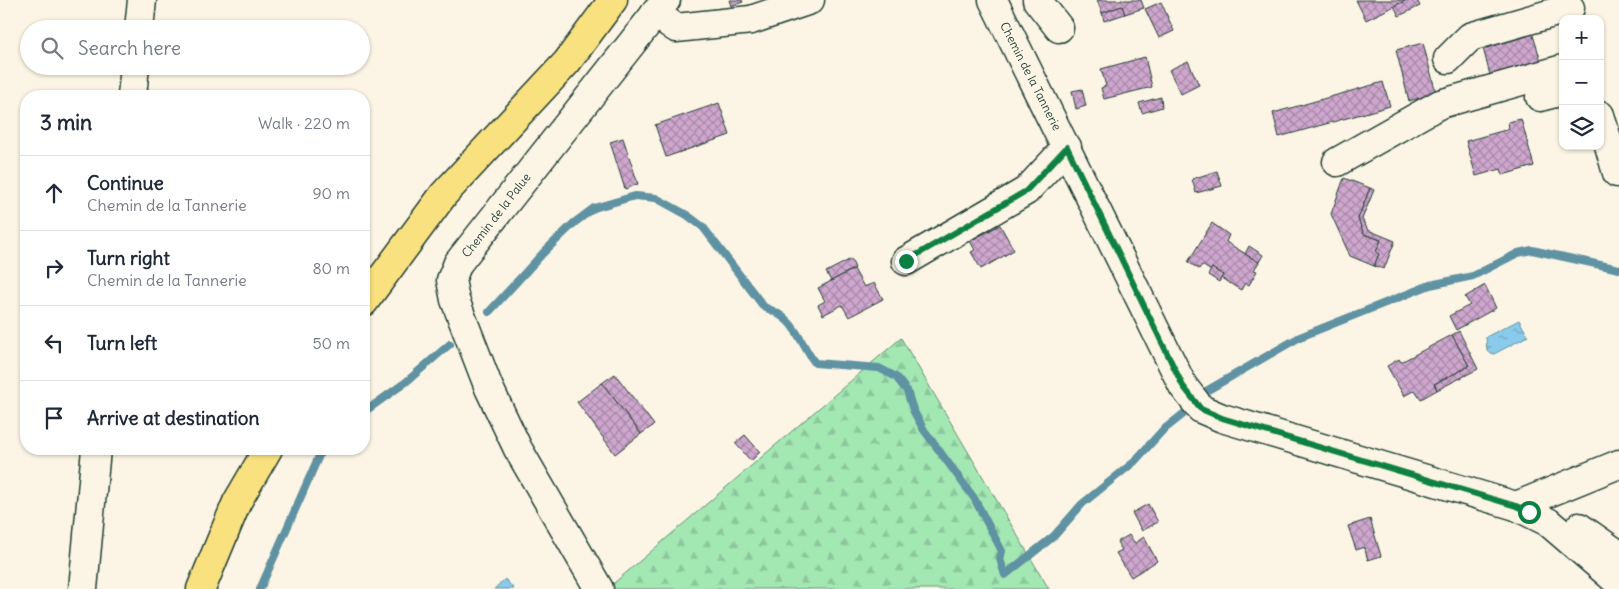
<!DOCTYPE html>
<meta charset="utf-8">
<style>
body{margin:0;font-family:Delius,sans-serif;background:#f2f2f3;color:#1f2937}
.controls{position:absolute;right:15px;top:15px;display:grid;overflow:hidden;border-radius:10px;box-shadow:0 1px 4px #0004}
.controls button{width:45px;height:45px;display:grid;place-items:center;padding:0;border:0;border-bottom:1px solid #e0e1e3;background:#fff;color:#1f2937;font:25px sans-serif}
.stop{position:absolute;width:15px;height:15px;margin:-11px;border:4px solid #0b8043;border-radius:50%;background:#fff}
.stop.end{background:#0b8043;border-color:#fff;box-shadow:0 1px 5px #0008}
.list{margin:0;padding:0;list-style:none}
h2{display:flex;justify-content:space-between;align-items:center;height:65px;margin:0;padding:0 20px;font-size:21px}
h2 small{font-size:16px;font-weight:400;color:#747a83}
.list li{display:grid;grid-template-columns:32px 1fr auto;gap:15px;align-items:center;box-sizing:border-box;height:75px;padding:0 20px;border-top:1px solid #e0e1e3}
.list b{display:block;font-size:19px;white-space:nowrap}
.list p{margin:0;font-size:16px;white-space:nowrap;color:#747a83}
.list em{font-size:16px;font-style:normal;color:#747a83}
.icon{flex:none;width:28px;height:28px;fill:none;stroke:currentColor;stroke-width:2;stroke-linecap:round;stroke-linejoin:round}
.map{position:relative;flex:none;width:1619px;height:589px;overflow:hidden}
.search{position:absolute;background:#fff;box-shadow:0 1px 4px #0004;left:20px;top:20px;width:350px;height:55px;display:flex;align-items:center;gap:12px;box-sizing:border-box;padding:0 18px;border-radius:28px;color:#747a83;font-size:19px}
.panel{position:absolute;background:#fff;box-shadow:0 1px 4px #0004;left:20px;top:90px;width:350px;height:365px;border-radius:20px}
.map>svg:first-child{display:block}
.forest{fill:url(#forest-firs);stroke:#619274}
.water{fill:url(#water-ripples);stroke:#5f92a2}
.lines{fill:none;stroke-linecap:round;stroke-linejoin:round}
.stream{stroke:#5f92a2;stroke-width:8}
.building{fill:url(#building-cross-hatch);stroke:#1f3d34}
.minor-casing{stroke:#1f3d34;stroke-width:31}
.major-casing{stroke:#1f3d34;stroke-width:31}
.minor{stroke:#fcf5e5;stroke-width:28}
.major{stroke:#fae180;stroke-width:28}
.route{stroke:#0b8043;stroke-width:6}
.labels{text-anchor:middle;dominant-baseline:central;stroke-width:4;stroke-linejoin:round;paint-order:stroke}
.street-label{font-size:12px;fill:#1f3d34;stroke:#fcf5e5}
</style>
<div class="map">
<svg width="1619" height="589" viewBox="0 0 1619 589">
<defs>
<pattern id="forest-firs" width="22" height="20" patternUnits="userSpaceOnUse" patternTransform="scale(1.25)"><rect width="22" height="20" fill="#a3e7b3"/><path d="M5 1l3.5 6h-7zM16 11l3.5 6h-7z" fill="#8cc79b"/></pattern>
<pattern id="water-ripples" width="26" height="14" patternUnits="userSpaceOnUse" patternTransform="scale(1.25)"><rect width="26" height="14" fill="#8acaeb"/><path d="M2 4q2-2 4 0t4 0M15 11q2-2 4 0t4 0" fill="none" stroke="#70a5bf"/></pattern>
<pattern id="building-cross-hatch" width="8" height="8" patternUnits="userSpaceOnUse" patternTransform="scale(1.25)"><rect width="8" height="8" fill="#cfa7ce"/><path d="M0 0l8 8M0 8l8-8" fill="none" stroke="#a789a8"/></pattern>
</defs>
<rect width="100%" height="100%" fill="#fcf5e5"/>
<filter id="ink" filterUnits="userSpaceOnUse"><feTurbulence type="fractalNoise" baseFrequency=".02" numOctaves="2"/><feDisplacementMap in="SourceGraphic" scale="10" xChannelSelector="R" yChannelSelector="G"/><feConvolveMatrix kernelMatrix="1 2 1 2 8 2 1 2 1" color-interpolation-filters="sRGB"/></filter>
<g filter="url(#ink)">
<!-- forest -->
<path class="forest" d="M 901,338 L 1049,589 L 607,589 Z"/>
<!-- water -->
<g class="water">
<path d="M 1519,320 L 1528,336 L 1494,354 L 1487,351 L 1486,337 Z"/>
<path d="M 505,579 L 514,589 L 494,589 Z"/>
</g>
<g class="lines">
<!-- stream -->
<g class="stream">
<path d="M 489,312 L 544,252 L 574,223 L 594,208 L 635,196 L 656,198 L 687,215 L 703,227 L 764,307 C 798,320 796,337 815,363 L 879,368 L 896,377 L 907,391 L 913,410 L 924,430 L 974,498 L 1002,551 L 1000,559 L 1005,575 L 1054,536 L 1082,504 L 1134,462 L 1162,431 L 1191,408"/>
<path d="M 1201,394 L 1300,337 L 1430,285 L 1473,276 L 1518,253 L 1532,250 L 1619,269"/>
<path d="M 364,412 L 406,382 L 450,344"/>
<path d="M 260,589 L 322,449"/>
</g>
</g>
<!-- building -->
<g class="building">
<path d="M 729,0 L 742,0 L 743,2 L 731,6 Z"/>
<path d="M 1097,0 L 1141,0 L 1144,8 L 1125,14 L 1122,6 L 1102,13 Z"/>
<path d="M 1356,0 L 1407,0 L 1366,20 Z"/>
<path d="M 1407,0 L 1417,0 L 1420,6 L 1399,16 L 1394,6 Z"/>
<path d="M 1161,2 L 1174,31 L 1159,38 L 1145,9 Z"/>
<path d="M 1122,6 L 1125,14 L 1104,21 L 1102,13 Z"/>
<path d="M 1531,29 L 1542,64 L 1491,79 L 1482,44 Z"/>
<path d="M 1423,43 L 1436,93 L 1409,101 L 1396,50 Z"/>
<path d="M 1145,57 L 1152,87 L 1104,99 L 1101,88 L 1106,86 L 1101,69 Z"/>
<path d="M 1188,61 L 1199,85 L 1181,94 L 1169,70 Z"/>
<path d="M 1383,82 L 1390,106 L 1279,137 L 1273,113 Z"/>
<path d="M 1082,89 L 1086,106 L 1076,109 L 1072,91 Z"/>
<path d="M 1161,97 L 1162,107 L 1142,113 L 1139,103 Z"/>
<path d="M 719,103 L 730,135 L 666,157 L 655,125 Z"/>
<path d="M 1521,119 L 1534,166 L 1503,175 L 1501,169 L 1476,176 L 1466,141 L 1509,129 L 1508,122 Z"/>
<path d="M 623,138 L 638,184 L 625,189 L 610,142 Z"/>
<path d="M 1217,171 L 1222,186 L 1196,193 L 1192,179 Z"/>
<path d="M 1344,178 L 1370,188 L 1358,219 L 1364,234 L 1381,240 L 1376,252 L 1379,254 L 1374,266 L 1350,256 L 1331,214 Z"/>
<path d="M 1370,188 L 1374,190 L 1362,219 L 1368,230 L 1395,241 L 1384,269 L 1374,266 L 1379,254 L 1376,252 L 1381,240 L 1364,234 L 1358,219 Z"/>
<path d="M 1212,223 L 1229,235 L 1226,242 L 1259,262 L 1254,270 L 1257,271 L 1249,285 L 1245,283 L 1241,290 L 1221,278 L 1223,275 L 1212,268 L 1211,271 L 1202,265 L 1199,269 L 1188,262 Z"/>
<path d="M 1000,225 L 1014,250 L 981,269 L 971,252 L 975,250 L 970,241 Z"/>
<path d="M 1249,246 L 1263,255 L 1259,262 L 1245,254 Z"/>
<path d="M 851,259 L 855,268 L 831,281 L 826,272 Z"/>
<path d="M 1212,268 L 1223,275 L 1219,282 L 1208,275 Z"/>
<path d="M 854,269 L 864,287 L 874,283 L 883,299 L 849,317 L 842,305 L 823,315 L 818,305 L 825,301 L 818,288 Z"/>
<path d="M 1485,285 L 1496,308 L 1456,330 L 1449,316 L 1470,305 L 1465,297 Z"/>
<path d="M 1459,331 L 1478,369 L 1437,390 L 1434,384 L 1469,366 L 1452,335 Z"/>
<path d="M 1452,335 L 1469,366 L 1434,384 L 1437,390 L 1421,399 L 1415,390 L 1404,396 L 1387,366 L 1399,359 L 1401,362 Z"/>
<path d="M 615,374 L 654,425 L 641,434 L 602,383 Z"/>
<path d="M 602,383 L 641,434 L 615,454 L 577,402 Z"/>
<path d="M 745,435 L 760,452 L 751,461 L 735,443 Z"/>
<path d="M 1148,504 L 1158,522 L 1142,531 L 1132,513 Z"/>
<path d="M 1370,519 L 1381,556 L 1368,560 L 1364,547 L 1356,550 L 1348,526 Z"/>
<path d="M 1129,535 L 1135,543 L 1144,537 L 1157,561 L 1131,577 L 1116,553 L 1122,550 L 1117,542 Z"/>
</g>
<g class="lines">
<!-- minor casing -->
<g class="minor-casing">
<g id="minor">
<path d="M 993,0 L 1183,386 L 1201,409 L 1222,418 L 1516,506 L 1548,522 L 1619,583"/>
<path d="M 1037,0 L 1059,28"/>
<path d="M 655,13 L 676,28 L 751,20 L 810,0"/>
<path d="M 139,29 L 142,0"/>
<path d="M 1448,59 L 1470,37 L 1570,8"/>
<path d="M 132,96 L 135,66"/>
<path d="M 1540,97 L 1563,91"/>
<path d="M 1600,115 L 1617,173"/>
<path d="M 1337,162 L 1440,104 L 1563,69"/>
<path d="M 906,261 L 1026,191 L 1067,147"/>
<path d="M 1516,506 L 1619,464"/>
<path d="M 1579,527 L 1619,555"/>
<path d="M 83,589 L 96,449"/>
<path d="M 599,589 L 518,449 L 489,388 L 455,300 L 451,280 L 458,263 L 666,0"/>
</g>
</g>
<!-- major casing -->
<g class="major-casing">
<g id="major">
<path d="M 364,302 L 444,194 L 567,62 L 613,0"/>
<path d="M 201,589 L 237,502 L 268,449"/>
</g>
</g>
<!-- minor -->
<use href="#minor" class="minor"/>
<!-- major -->
<use href="#major" class="major"/>
</g>
</g>
<g class="lines" filter="url(#ink)">
<!-- route -->
<path class="route" d="M 906,261 L 1026,191 L 1067,147 L 1183,386 L 1201,409 L 1222,418 L 1516,506 L 1529,512"/>
</g>
<g class="labels">
<!-- street labels -->
<g class="street-label">
<text transform="translate(1031 76) rotate(63)">Chemin de la Tannerie</text>
<text transform="translate(496 215) rotate(-52)">Chemin de la Palue</text>
</g>
</g>
</svg>
<div class="controls">
<button>+</button>
<button>−</button>
<button><svg class="icon" aria-label="layers" viewBox="0 0 24 24"><path d="M12 4l9 5-9 5-9-5zM3 14l9 5 9-5"/></svg></button>
</div>
<div class="stop" style="left:1529px;top:512px"></div>
<div class="stop end" style="left:906px;top:261px"></div>
<div class="search"><svg class="icon" aria-label="search" viewBox="0 0 24 24"><circle cx="10" cy="10" r="6"/><path d="M15 15l6 6"/></svg>Search here</div>
<section class="panel">
<h2>3 min<small>Walk · 220 m</small></h2>
<ul class="list">
<li><svg class="icon" aria-label="ahead" viewBox="0 0 24 24"><path d="M12 20V5M6 11l6-6 6 6"/></svg><div><b>Continue</b><p>Chemin de la Tannerie</p></div><em>90 m</em></li>
<li><svg class="icon" aria-label="right" viewBox="0 0 24 24"><path d="M7 20v-9h11M14 6l5 5-5 5"/></svg><div><b>Turn right</b><p>Chemin de la Tannerie</p></div><em>80 m</em></li>
<li><svg class="icon" aria-label="left" viewBox="0 0 24 24"><path d="M17 20v-9H6M10 6l-5 5 5 5"/></svg><div><b>Turn left</b></div><em>50 m</em></li>
<li><svg class="icon" aria-label="arrive" viewBox="0 0 24 24"><path d="M6 21V4h12l-3 4 3 4H6"/></svg><div><b>Arrive at destination</b></div></li>
</ul>
</section>
</div>
